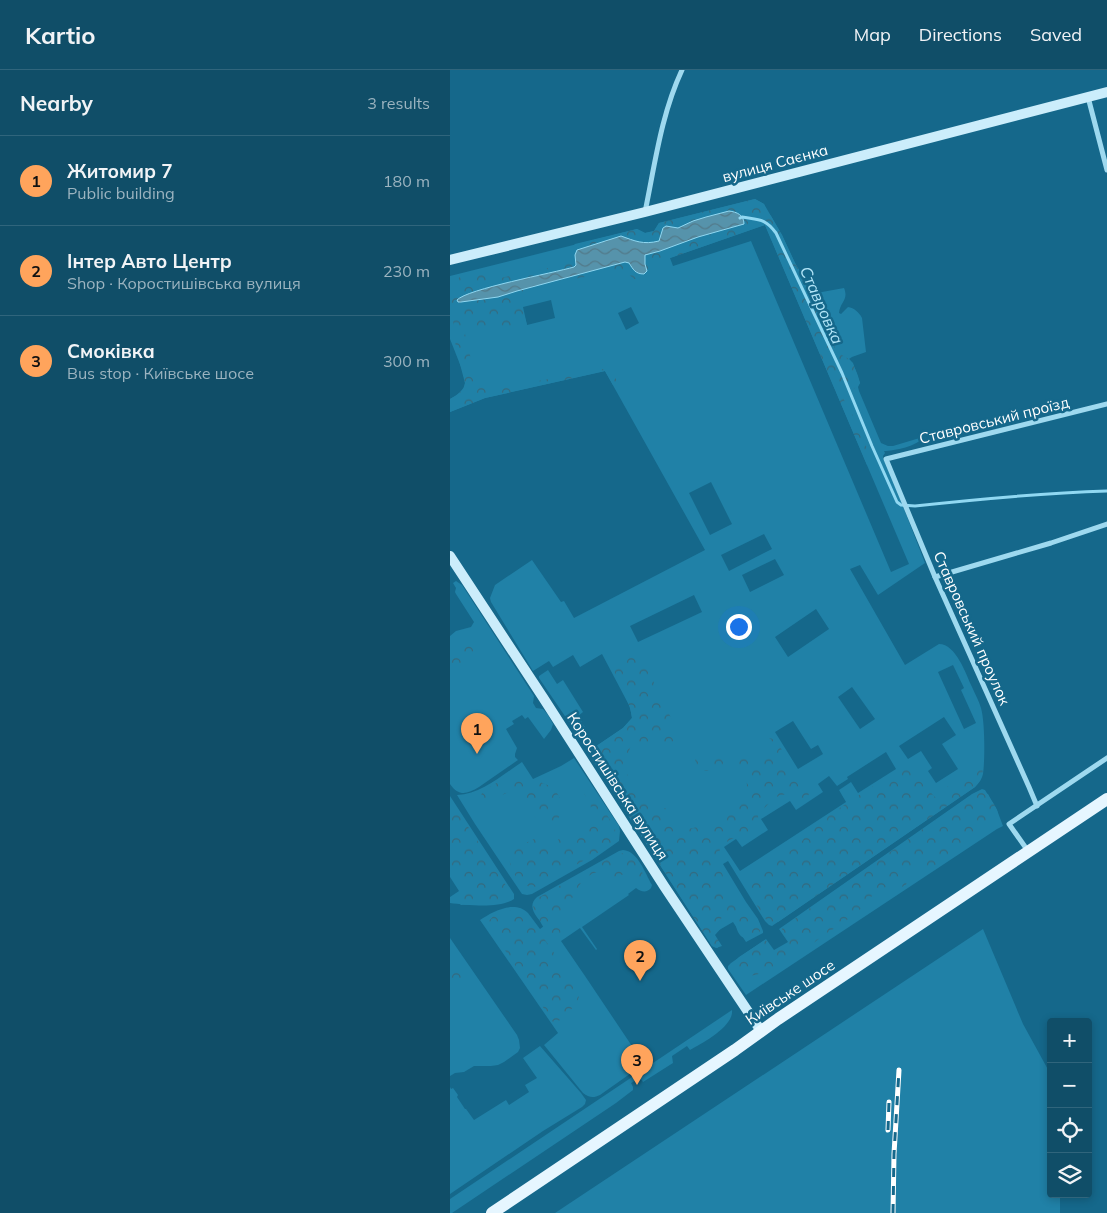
<!DOCTYPE html>
<meta charset="utf-8">
<style>
body{margin:0;font-family:Mulish,sans-serif;background:#19556e;color:#f1f3f6}
.controls{position:absolute;right:15px;bottom:15px;display:grid;overflow:hidden;border-radius:5px;box-shadow:0 2px 8px #0003}
.controls button{width:45px;height:45px;display:grid;place-items:center;padding:0;border:0;border-bottom:1px solid #30657c;background:#104e68;color:#f1f3f6;font:25px sans-serif}
.you{position:absolute;left:288px;top:556px;width:18px;height:18px;margin:-12px;border:4px solid #fff;border-radius:50%;background:#1a73e8;box-shadow:0 0 0 8px #1a73e833}
.badge{display:grid;place-items:center;width:32px;height:32px;border-radius:50%;background:#ffa45c;color:#111;font-size:16px;font-weight:700}
.pin{position:absolute;translate:-50% -41px;filter:drop-shadow(0 1px 2px #0008)}
.pin::after{content:'';position:absolute;top:26px;width:18px;height:15px;background:inherit;clip-path:polygon(0 0,100% 0,50% 100%)}
.list{margin:0;padding:0;list-style:none}
h2{display:flex;justify-content:space-between;align-items:center;height:65px;margin:0;padding:0 20px;font-size:21px}
h2 small{font-size:16px;font-weight:400;color:#9cb4c0}
.list li{display:grid;grid-template-columns:32px 1fr auto;gap:15px;align-items:center;box-sizing:border-box;height:90px;padding:0 20px;border-top:1px solid #30657c}
.list b{display:block;font-size:19px;white-space:nowrap}
.list p{margin:0;font-size:16px;white-space:nowrap;color:#9cb4c0}
.list em{font-size:16px;font-style:normal;color:#9cb4c0}
.icon{flex:none;width:28px;height:28px;fill:none;stroke:currentColor;stroke-width:2;stroke-linecap:round;stroke-linejoin:round}
.map{position:relative;flex:none;width:657px;height:1143px;overflow:hidden}
header{display:flex;align-items:center;gap:30px;box-sizing:border-box;height:70px;padding:0 25px;background:#104e68;border-bottom:1px solid #30657c}
header strong{font-size:24px}
nav{display:flex;gap:28px;margin-inline-start:auto;font-size:18px}
main{display:flex}
aside{flex:1;background:#104e68}
.map>svg:first-child{display:block}
.green{fill:#2081a7;fill-rule:evenodd}
.forest{fill:url(#forest-crowns);fill-rule:evenodd}
.water{fill:url(#water-waves);stroke:#90d8f2}
.lines{fill:none;stroke-linecap:round;stroke-linejoin:round}
.stream{stroke:#90d8f2;stroke-width:3}
.street{stroke:#9ed9ef;stroke-width:5}
.secondary{stroke:#cbedfb;stroke-width:10}
.primary{stroke:#e6f6ff;stroke-width:12}
.rail-casing{stroke:#fff;stroke-width:5}
.rail{stroke:#15688b;stroke-width:3;stroke-dasharray:9;stroke-linecap:butt}
.labels{text-anchor:middle;dominant-baseline:central;stroke-width:5;stroke-linejoin:round;paint-order:stroke}
.street-label{font-size:15px;fill:#fff;stroke:#15688b}
.water-label{font-size:16px;font-style:italic;fill:#b2e5f8;stroke:#15688b}
</style>
<header>
<strong>Kartio</strong>
<nav><a>Map</a><a>Directions</a><a>Saved</a></nav>
</header>
<main>
<aside>
<h2>Nearby<small>3 results</small></h2>
<ul class="list">
<li><span class="badge">1</span><div><b>Житомир 7</b><p>Public building</p></div><em>180 m</em></li>
<li><span class="badge">2</span><div><b>Інтер Авто Центр</b><p>Shop · Коростишівська вулиця</p></div><em>230 m</em></li>
<li><span class="badge">3</span><div><b>Смоківка</b><p>Bus stop · Київське шосе</p></div><em>300 m</em></li>
</ul>
</aside>
<div class="map">
<svg width="657" height="1143" viewBox="0 0 657 1143">
<defs>
<pattern id="forest-crowns" width="20" height="18" patternUnits="userSpaceOnUse" patternTransform="scale(1.25)"><rect width="20" height="18" fill="#2081a7"/><path d="M2 6a3 3 0 1 1 6 0M12 15a3 3 0 1 1 6 0" fill="none" stroke="#34697e"/></pattern>
<pattern id="water-waves" width="16" height="10" patternUnits="userSpaceOnUse" patternTransform="scale(1.25)"><rect width="16" height="10" fill="#5693ab"/><path d="M0 5q4-4 8 0t8 0" fill="none" stroke="#527a8a"/></pattern>
</defs>
<rect width="100%" height="100%" fill="#15688b"/>
<!-- green -->
<g class="green">
<path d="M 305,129 L 314,134 L 332,165 L 345,193 L 356,212 L 361,224 L 394,218 C 399,230 390,232 389,243 L 391,244 L 398,237 C 404,238 409,242 412,248 L 416,282 L 402,287 L 399,289 C 405,296 408,305 410,313 L 408,317 L 409,321 L 431,373 L 438,376 L 443,376 L 473,367 C 468,376 444,381 434,381 L 435,383 L 433,386 L 433,389 L 437,395 L 475,493 L 428,525 L 410,495 L 400,499 L 455,595 L 489,574 C 506,574 516,604 522,617 C 525,624 529,631 531,638 C 535,652 535,690 533,704 C 532,709 529,713 525,717 L 322,856 L 319,855 L 315,851 L 278,791 L 273,794 L 296,832 L 308,849 L 313,861 L 313,863 L 296,872 L 283,852 L 264,863 L 268,878 L 262,876 L 140,686 L 140,682 L 142,679 L 173,658 L 182,648 L 180,637 L 152,584 L 130,597 L 123,585 L 103,597 L 99,591 L 83,601 L 41,532 L 40,528 L 45,515 L 82,490 L 111,532 L 114,531 L 124,548 L 255,480 L 155,301 L 35,328 L 0,342 L 0,329 L 7,325 L 14,318 L 15,313 L 13,302 L 0,269 L 0,206 L 187,159 L 195,163 L 204,161 L 209,153 ZM 315,155 L 459,494 L 441,502 L 301,171 L 223,196 L 220,188 ZM 101,230 L 105,248 L 77,255 L 73,237 ZM 181,237 L 189,253 L 176,260 L 168,243 ZM 261,412 L 282,454 L 260,465 L 239,423 ZM 314,464 L 322,479 L 279,501 L 271,485 ZM 325,489 L 334,505 L 300,522 L 292,505 ZM 244,525 L 252,542 L 188,572 L 180,556 ZM 366,539 L 379,559 L 338,587 L 325,567 ZM 503,595 L 514,618 L 511,620 L 526,653 L 514,659 L 488,602 ZM 402,617 L 425,649 L 410,659 L 388,627 ZM 494,647 L 506,665 L 492,674 L 508,699 L 486,713 L 478,701 L 482,698 L 471,681 L 458,689 L 449,676 ZM 343,651 L 361,679 L 368,675 L 373,684 L 348,699 L 325,662 ZM 436,682 L 446,699 L 408,723 L 401,712 L 389,720 L 396,732 L 290,801 L 274,777 L 286,769 L 292,777 L 318,760 L 311,749 L 340,731 L 346,740 L 373,722 L 368,714 L 379,706 L 387,716 L 398,709 L 397,707 Z"/>
<path d="M 6,511 L 12,515 L 84,626 L 83,633 L 86,638 L 93,639 L 98,645 L 103,654 L 101,660 L 94,669 L 78,647 L 75,649 L 72,645 L 62,651 L 64,654 L 56,659 L 67,678 L 65,684 L 65,687 L 68,690 L 29,717 C 17,724 9,727 0,714 L 0,566 L 6,561 L 21,557 L 24,552 L 6,524 L 5,522 L 6,518 L 3,513 Z"/>
<path d="M 98,600 L 107,614 L 113,610 L 133,642 L 128,646 L 136,659 L 129,660 L 121,655 L 89,608 L 89,606 Z"/>
<path d="M 124,688 L 169,756 L 170,761 L 169,771 L 142,790 L 82,824 L 77,825 L 72,824 L 25,754 L 7,725 C 31,724 52,705 72,692 L 83,709 L 111,696 Z"/>
<path d="M 532,719 L 535,720 L 547,740 L 553,756 L 547,759 L 296,925 L 278,899 L 278,896 L 281,893 L 316,869 L 324,880 L 338,872 L 329,859 L 522,724 Z"/>
<path d="M 0,726 L 64,824 L 64,829 C 50,839 17,835 0,833 L 0,827 L 9,821 L 0,807 Z"/>
<path d="M 173,780 C 188,781 195,803 202,815 L 201,818 C 197,823 191,822 186,818 L 178,824 L 179,825 L 132,857 L 147,879 L 146,880 L 130,858 L 111,871 L 135,906 L 194,994 L 150,1025 C 144,1028 139,1028 133,1023 L 94,975 L 108,963 L 30,850 C 43,841 65,830 78,843 C 82,848 86,854 90,859 L 94,856 C 87,847 76,837 87,827 L 169,781 Z"/>
<path d="M 533,859 L 573,954 L 601,1005 L 601,1124 L 610,1124 L 610,1143 L 105,1143 Z"/>
<path d="M 0,868 L 67,965 L 69,970 L 70,978 L 68,982 L 54,992 L 48,995 L 41,996 L 24,996 L 14,1002 L 5,1003 L 0,1006 Z"/>
<path d="M 282,940 C 284,956 253,973 240,980 L 237,976 L 222,986 L 223,993 L 193,1012 L 190,1008 L 181,1013 L 183,1017 L 183,1020 L 166,1033 L 2,1143 L 0,1143 L 0,1129 Z"/>
<path d="M 90,976 L 131,1023 L 136,1030 L 135,1034 L 132,1037 L 93,1061 L 0,1124 L 0,1017 L 1,1019 L 3,1018 L 8,1025 L 7,1027 L 15,1039 L 16,1039 L 24,1050 L 56,1030 L 59,1035 L 79,1022 L 75,1015 L 87,1008 L 73,988 Z"/>
</g>
<!-- forest -->
<g class="forest">
<path d="M 305,129 L 314,134 L 317,142 L 321,146 L 332,165 L 345,193 L 356,212 L 362,229 L 378,258 L 379,266 L 388,283 L 399,289 L 403,293 L 410,313 C 406,320 398,320 394,326 L 394,330 L 407,353 L 410,365 L 424,391 L 425,394 L 423,396 L 417,395 L 315,155 L 220,188 C 203,195 205,209 184,209 L 176,202 L 170,201 L 106,212 L 72,223 L 65,227 L 64,232 L 67,236 L 72,237 L 77,255 C 66,264 59,260 47,258 L 30,267 L 28,266 L 25,257 C 20,255 16,259 15,264 C 19,279 23,303 30,316 L 38,318 L 52,318 L 151,299 C 161,299 164,305 168,313 L 163,315 L 155,301 L 35,328 L 0,342 L 0,329 C 7,325 14,321 15,313 L 6,279 L 1,231 L 3,220 L 5,211 L 11,206 L 24,202 L 30,201 L 40,209 C 51,209 61,205 72,203 C 84,200 99,200 110,193 C 117,189 120,180 125,174 L 187,159 L 195,163 L 204,161 L 209,153 ZM 243,151 L 294,155 L 248,167 L 210,181 L 195,185 L 195,194 L 197,201 L 183,200 L 179,192 L 175,192 L 67,221 L 48,227 L 11,232 L 29,220 L 124,197 L 126,195 L 125,185 L 177,168 C 181,170 195,174 199,174 C 203,174 206,172 209,171 L 213,158 L 228,158 Z"/>
<path d="M 27,573 L 32,574 L 34,579 L 32,586 L 16,594 L 0,606 L 0,586 L 18,575 Z"/>
<path d="M 180,585 L 187,585 L 195,594 L 225,656 L 227,665 L 220,676 L 208,676 L 188,672 L 180,678 L 175,692 L 175,701 L 195,733 L 207,738 L 215,738 L 222,742 C 223,747 224,752 229,756 C 240,764 262,751 273,745 C 278,743 286,740 290,736 C 298,726 299,710 293,699 L 280,695 L 265,701 L 255,701 L 246,695 L 245,689 C 263,676 284,688 303,690 L 312,683 C 313,676 314,672 320,668 C 332,671 336,693 344,703 C 349,709 358,711 359,720 C 360,726 356,729 352,732 L 347,731 L 342,725 C 325,721 319,736 308,744 C 308,749 309,756 307,760 C 306,765 299,773 293,771 C 292,771 287,768 286,768 C 280,768 273,775 270,779 C 267,792 270,790 272,802 C 274,808 272,815 274,821 C 276,827 287,838 292,842 C 302,849 307,846 310,861 C 305,870 293,872 288,862 C 286,858 286,854 284,850 C 281,847 278,846 273,845 L 271,849 L 272,857 L 265,865 L 272,876 L 266,878 L 262,876 L 140,686 L 140,682 L 142,679 L 173,658 L 182,648 C 180,628 167,617 164,599 L 168,591 Z"/>
<path d="M 528,689 C 537,697 532,709 525,717 L 328,852 L 321,853 L 317,851 L 296,819 L 296,816 L 298,813 L 313,800 L 324,788 L 340,781 L 350,774 L 355,767 L 358,760 L 403,729 L 449,699 L 453,695 L 461,693 L 482,724 L 488,730 L 491,730 L 493,728 L 492,720 C 501,713 513,711 521,703 C 525,698 523,693 528,689 Z"/>
<path d="M 72,708 C 81,710 91,711 99,716 C 110,722 116,737 108,749 C 105,753 101,756 95,754 C 79,750 81,726 70,722 C 60,718 43,730 35,734 C 21,725 43,714 52,711 C 58,708 66,709 72,708 Z"/>
<path d="M 139,718 L 143,722 L 165,758 C 166,767 163,771 156,778 C 146,784 136,789 126,795 C 113,803 97,817 81,817 C 75,816 70,812 66,807 C 63,801 59,796 60,789 C 63,778 80,770 90,767 L 94,771 L 102,774 C 106,772 108,769 112,767 C 117,764 122,764 127,762 C 133,758 142,746 141,739 C 141,731 135,727 133,721 L 135,719 Z"/>
<path d="M 532,722 L 538,724 C 546,740 555,743 538,757 L 489,793 L 481,797 L 474,799 L 461,798 L 453,803 L 453,807 L 457,811 L 456,815 C 447,821 439,814 431,819 C 421,824 415,836 406,843 C 397,850 387,857 377,863 C 354,880 329,901 300,906 C 290,907 282,908 282,894 L 289,887 L 315,870 C 320,873 319,879 323,882 C 329,881 336,876 339,871 L 333,863 L 332,859 L 333,857 L 520,726 Z"/>
<path d="M 0,730 L 43,794 L 59,821 C 59,824 59,826 56,828 C 47,836 22,834 11,835 L 9,833 C 10,830 12,828 13,825 C 16,815 6,806 0,800 Z"/>
<path d="M 169,783 C 181,782 192,797 194,808 L 192,812 L 188,814 C 183,812 179,807 174,804 C 171,805 167,807 163,807 C 156,805 152,800 144,803 C 129,810 128,819 120,832 C 118,835 114,838 112,841 C 107,851 115,864 106,870 C 95,865 89,848 83,837 L 86,829 Z"/>
<path d="M 63,840 L 70,841 L 76,845 L 83,853 L 112,894 L 129,927 C 127,935 113,949 105,953 L 103,952 L 38,855 L 38,852 L 46,843 Z"/>
<path d="M 5,886 L 18,906 L 0,918 L 0,890 Z"/>
</g>
<!-- water -->
<path class="water" d="M 279,141 C 287,142 294,145 294,154 L 248,167 L 210,181 L 195,185 L 195,194 L 197,201 L 194,204 C 185,204 183,199 179,193 L 175,192 L 67,221 L 48,227 L 11,232 L 8,232 L 7,230 C 17,219 103,203 124,197 L 126,195 L 125,185 L 127,180 L 171,166 C 185,171 193,175 209,171 L 213,158 L 216,156 L 228,158 L 243,151 L 256,147 Z"/>
<g class="lines">
<!-- stream -->
<path class="stream" d="M 290,148 L 292,147 C 309,150 315,148 326,163 L 392,303 L 422,376 L 447,432 L 451,435 L 465,436 C 529,429 593,423 657,421"/>
<!-- street -->
<g class="street">
<path d="M 638,27 L 657,100"/>
<path d="M 195,142 C 205,94 211,45 232,0"/>
<path d="M 485,507 L 601,473 L 657,454"/>
<path d="M 587,736 L 579,717 L 485,507 L 436,389 L 657,334"/>
<path d="M 578,781 L 559,754 L 657,688"/>
</g>
<!-- secondary -->
<g class="secondary">
<path d="M 0,190 L 195,142 L 657,22"/>
<path d="M 0,486 L 94,629 L 214,816 L 311,961"/>
</g>
<!-- primary -->
<path class="primary" d="M 42,1143 L 285,980 L 328,949 L 657,729"/>
<!-- rail casing -->
<g class="rail-casing">
<g id="rail">
<path d="M 438,1060 L 439,1032"/>
<path d="M 443,1143 L 444,1084 L 449,1000"/>
</g>
</g>
<!-- rail -->
<use href="#rail" class="rail"/>
</g>
<g class="labels">
<!-- street labels -->
<g class="street-label">
<text transform="translate(325 93) rotate(-15)">вулиця Саєнка</text>
<text transform="translate(544 350) rotate(-14)">Ставровський проїзд</text>
<text transform="translate(522 558) rotate(66)">Ставровський проулок</text>
<text transform="translate(168 716) rotate(57)">Коростишівська вулиця</text>
<text transform="translate(340 922) rotate(-34)">Київське шосе</text>
</g>
<!-- water labels -->
<g class="water-label">
<text transform="translate(372 235) rotate(66)">Ставровка</text>
</g>
</g>
</svg>
<div class="controls">
<button>+</button>
<button>−</button>
<button><svg class="icon" aria-label="locate" viewBox="0 0 24 24"><circle cx="12" cy="12" r="6"/><path d="M12 2v4M12 18v4M2 12h4M18 12h4"/></svg></button>
<button><svg class="icon" aria-label="layers" viewBox="0 0 24 24"><path d="M12 4l9 5-9 5-9-5zM3 14l9 5 9-5"/></svg></button>
</div>
<div class="you"></div>
<div class="pin badge" style="left:27px;top:684px">1</div>
<div class="pin badge" style="left:190px;top:911px">2</div>
<div class="pin badge" style="left:187px;top:1015px">3</div>
</div>
</main>
